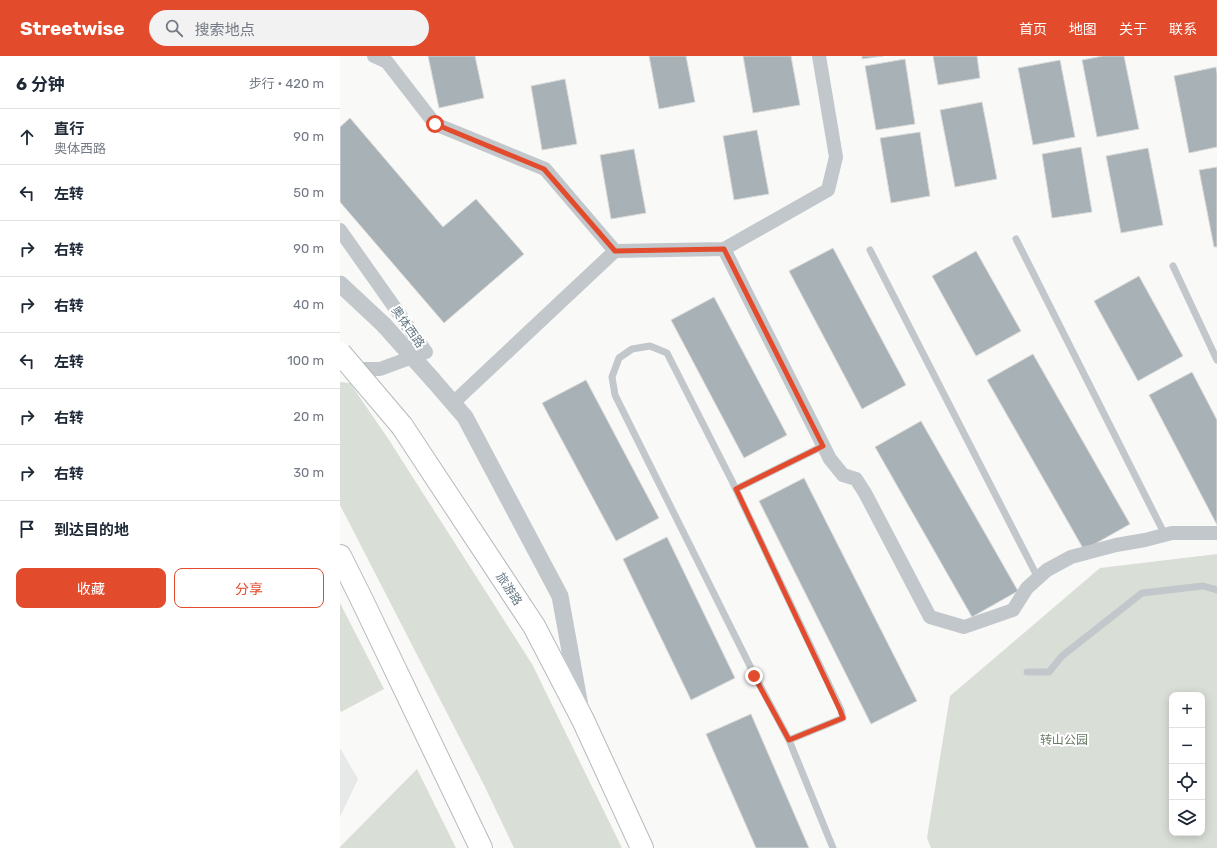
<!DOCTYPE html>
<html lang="zh">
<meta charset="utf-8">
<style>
body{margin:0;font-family:Rubik,"Noto Sans SC",sans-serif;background:#f2f2f3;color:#1f2937}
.controls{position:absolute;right:12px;bottom:12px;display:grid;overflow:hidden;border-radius:8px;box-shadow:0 2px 10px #0003}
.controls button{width:36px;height:36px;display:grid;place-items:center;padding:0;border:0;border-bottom:1px solid #e0e1e3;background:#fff;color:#1f2937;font:20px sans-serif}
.stop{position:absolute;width:12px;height:12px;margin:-9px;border:3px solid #e34b2d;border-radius:50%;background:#fff}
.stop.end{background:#e34b2d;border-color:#fff;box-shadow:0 1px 4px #0008}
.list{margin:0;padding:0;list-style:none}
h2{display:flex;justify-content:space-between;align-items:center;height:52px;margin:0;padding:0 16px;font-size:17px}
h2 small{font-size:13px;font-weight:400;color:#747a83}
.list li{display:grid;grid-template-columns:26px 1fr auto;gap:12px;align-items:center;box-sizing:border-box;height:56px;padding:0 16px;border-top:1px solid #e0e1e3}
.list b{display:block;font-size:15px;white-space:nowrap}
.list p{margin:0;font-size:13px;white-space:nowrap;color:#747a83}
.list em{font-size:13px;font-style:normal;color:#747a83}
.actions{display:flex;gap:8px;padding:12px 16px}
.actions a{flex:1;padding:9px 0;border:1px solid #e34b2d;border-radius:8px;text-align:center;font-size:14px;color:#e34b2d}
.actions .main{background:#e34b2d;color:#fff}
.icon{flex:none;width:22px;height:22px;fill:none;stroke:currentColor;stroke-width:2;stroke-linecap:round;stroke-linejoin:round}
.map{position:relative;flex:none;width:877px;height:792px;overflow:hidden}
header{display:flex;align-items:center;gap:24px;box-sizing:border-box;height:56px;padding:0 20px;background:#e34b2d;color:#fff}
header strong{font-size:19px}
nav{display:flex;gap:22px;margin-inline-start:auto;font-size:14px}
.search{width:280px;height:36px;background:#f2f2f3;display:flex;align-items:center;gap:10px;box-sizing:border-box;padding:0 14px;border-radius:22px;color:#747a83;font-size:15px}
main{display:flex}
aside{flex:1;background:#fff}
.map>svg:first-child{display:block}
.built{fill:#e7e9e8}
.green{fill:#d9ded6;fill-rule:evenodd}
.building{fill:#a7b1b6;stroke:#dbdbd9}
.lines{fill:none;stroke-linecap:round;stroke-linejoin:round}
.primary-casing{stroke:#b4babd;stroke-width:24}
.service{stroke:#c2c7cb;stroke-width:7}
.minor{stroke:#c2c7cb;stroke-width:14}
.tertiary{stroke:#c2c7cb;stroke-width:17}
.primary{stroke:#fff;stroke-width:22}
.primary-bridge-casing{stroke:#b4babd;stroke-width:24;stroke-linecap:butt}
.tertiary-bridge{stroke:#c2c7cb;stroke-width:17}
.primary-bridge{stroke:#fff;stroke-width:22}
.route{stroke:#e34b2d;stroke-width:5}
.labels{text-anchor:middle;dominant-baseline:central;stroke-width:4;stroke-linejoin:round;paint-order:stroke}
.street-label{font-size:12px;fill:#647782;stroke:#fff}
.park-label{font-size:12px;fill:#697a63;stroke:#fff}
</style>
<header>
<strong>Streetwise</strong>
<div class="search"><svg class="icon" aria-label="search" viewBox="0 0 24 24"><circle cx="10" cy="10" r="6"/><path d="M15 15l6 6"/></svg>搜索地点</div>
<nav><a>首页</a><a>地图</a><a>关于</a><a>联系</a></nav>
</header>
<main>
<aside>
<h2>6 分钟<small>步行 · 420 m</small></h2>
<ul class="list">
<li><svg class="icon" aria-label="ahead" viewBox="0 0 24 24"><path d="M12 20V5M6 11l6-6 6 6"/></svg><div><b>直行</b><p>奥体西路</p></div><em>90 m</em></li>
<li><svg class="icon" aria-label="left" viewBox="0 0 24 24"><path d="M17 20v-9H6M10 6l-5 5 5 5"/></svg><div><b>左转</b></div><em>50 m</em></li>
<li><svg class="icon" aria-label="right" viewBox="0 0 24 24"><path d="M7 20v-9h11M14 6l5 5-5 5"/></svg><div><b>右转</b></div><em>90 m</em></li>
<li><svg class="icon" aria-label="right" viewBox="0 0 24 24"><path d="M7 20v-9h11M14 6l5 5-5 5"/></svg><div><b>右转</b></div><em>40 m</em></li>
<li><svg class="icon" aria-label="left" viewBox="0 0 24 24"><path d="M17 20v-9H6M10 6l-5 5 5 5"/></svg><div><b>左转</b></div><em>100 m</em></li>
<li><svg class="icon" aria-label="right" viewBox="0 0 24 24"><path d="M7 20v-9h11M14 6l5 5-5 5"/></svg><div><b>右转</b></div><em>20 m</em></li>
<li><svg class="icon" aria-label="right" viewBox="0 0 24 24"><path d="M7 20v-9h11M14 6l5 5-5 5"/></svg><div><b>右转</b></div><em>30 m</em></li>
<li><svg class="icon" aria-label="arrive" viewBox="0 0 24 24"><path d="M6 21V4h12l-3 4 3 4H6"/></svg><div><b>到达目的地</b></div></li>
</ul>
<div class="actions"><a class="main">收藏</a><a>分享</a></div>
</aside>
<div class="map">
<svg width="877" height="792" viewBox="0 0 877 792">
<rect width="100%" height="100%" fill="#f9f9f7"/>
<!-- built -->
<path class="built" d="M 0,692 L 18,723 L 0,761 Z"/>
<!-- green -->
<g class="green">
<path d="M 0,326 L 10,327 L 49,384 L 192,608 L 282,792 L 174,792 L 144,729 L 0,449 Z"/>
<path d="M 877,498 L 877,792 L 591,792 L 587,782 L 610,640 L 760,512 ZM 832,639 L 862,639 L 862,777 L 832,777 Z"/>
<path d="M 0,547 L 44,633 L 1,656 L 0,653 Z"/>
<path d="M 77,713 L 116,792 L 0,792 L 0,791 Z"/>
</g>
<!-- building -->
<g class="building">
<path d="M 88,0 L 135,0 L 144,42 L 99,52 Z"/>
<path d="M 309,0 L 346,0 L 355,46 L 319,53 Z"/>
<path d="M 403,0 L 451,0 L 460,49 L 413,57 Z"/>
<path d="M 522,0 L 543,0 L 522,3 Z"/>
<path d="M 593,0 L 637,0 L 640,22 L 598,29 Z"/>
<path d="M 763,0 L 784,0 L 799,73 L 757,81 L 742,4 Z"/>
<path d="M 565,3 L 575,68 L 536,74 L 525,10 Z"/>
<path d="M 720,4 L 735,81 L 693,89 L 678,12 Z"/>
<path d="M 876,11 L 877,18 L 877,91 L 849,97 L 834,20 Z"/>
<path d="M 225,23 L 237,88 L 202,94 L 191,30 Z"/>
<path d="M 642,46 L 657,123 L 615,131 L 600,54 Z"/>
<path d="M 10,62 L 103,171 L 136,143 L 184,198 L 104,267 L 0,146 L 0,71 Z"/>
<path d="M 417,74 L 429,138 L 394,144 L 383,80 Z"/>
<path d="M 580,76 L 590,140 L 551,147 L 540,82 Z"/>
<path d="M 741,91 L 752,156 L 712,162 L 702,98 Z"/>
<path d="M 808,92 L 823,169 L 781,177 L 766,100 Z"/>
<path d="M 294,93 L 306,157 L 271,163 L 260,99 Z"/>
<path d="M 877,111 L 877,191 L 874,191 L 859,114 Z"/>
<path d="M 493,192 L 566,329 L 522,353 L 449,215 Z"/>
<path d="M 636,195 L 681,275 L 636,300 L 592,220 Z"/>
<path d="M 799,220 L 843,300 L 798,325 L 754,245 Z"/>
<path d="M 374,241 L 447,379 L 404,402 L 331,264 Z"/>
<path d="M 693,298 L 790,468 L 744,494 L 647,324 Z"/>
<path d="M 852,316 L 877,364 L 877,469 L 809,339 Z"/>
<path d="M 246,324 L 319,462 L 276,485 L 202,347 Z"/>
<path d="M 581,365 L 678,535 L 632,561 L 535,391 Z"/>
<path d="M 464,422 L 577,645 L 531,668 L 419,445 Z"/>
<path d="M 327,481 L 395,622 L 351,644 L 283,503 Z"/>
<path d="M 411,658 L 469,792 L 416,792 L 366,678 Z"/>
</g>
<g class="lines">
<!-- primary casing -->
<g class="primary-casing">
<g id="primary">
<path d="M 62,370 L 194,570 L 243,664 L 302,792"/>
<path d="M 0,500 L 20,540 L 141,792"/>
</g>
</g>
<!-- service -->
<g class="service">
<path d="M 676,183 L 825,479"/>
<path d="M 530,194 L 698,522"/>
<path d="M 833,210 L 877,304"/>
<path d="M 396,433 L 483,390"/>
<path d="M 687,616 L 709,616 L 722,600 L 802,537 L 863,530 L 877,534"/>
<path d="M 449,684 L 503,662 L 501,654 L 392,425 L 327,297 L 310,290 L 292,293 L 279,302 L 272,321 L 275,339 L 415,620 L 449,684 L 493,792"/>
</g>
<!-- minor -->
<g class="minor">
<path d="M 34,0 L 47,6 L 95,68 L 205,113 L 275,195"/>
<path d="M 0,174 L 86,296 L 40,313 L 10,313"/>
<path d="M 384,193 L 490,403 L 503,419 L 516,423 L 525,437 L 590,561 L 624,571 L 673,554 L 687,532 L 707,514 L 731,501 L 776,489 L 805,484 L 832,477 L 877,477"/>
<path d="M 113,347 L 275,195 L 384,193 L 488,134 L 496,101 L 479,0"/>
</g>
<!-- tertiary -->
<g class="tertiary">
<path d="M 0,228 L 44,269"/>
<path d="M 93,324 L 125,361 L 220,540 L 240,650"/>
</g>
<!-- primary -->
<use href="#primary" class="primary"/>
<!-- primary-bridge casing -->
<g class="primary-bridge-casing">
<path id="primary-bridge" d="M 0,297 L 62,370"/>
</g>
<!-- tertiary-bridge -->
<path class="tertiary-bridge" d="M 44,269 L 93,324"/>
<!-- primary-bridge -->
<use href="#primary-bridge" class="primary-bridge"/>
</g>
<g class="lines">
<!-- route -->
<path class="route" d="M 95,68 L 204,113 L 275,195 L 384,193 L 483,390 L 396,433 L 500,654 L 503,662 L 449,684 L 414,620"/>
</g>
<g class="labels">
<!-- street labels -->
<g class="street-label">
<text transform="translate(68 271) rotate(55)">奥体西路</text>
<text transform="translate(169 533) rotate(57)">旅游路</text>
</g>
<!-- park labels -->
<g class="park-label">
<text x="724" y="684">转山公园</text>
</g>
</g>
</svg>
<div class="controls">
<button>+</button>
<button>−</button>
<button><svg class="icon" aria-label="locate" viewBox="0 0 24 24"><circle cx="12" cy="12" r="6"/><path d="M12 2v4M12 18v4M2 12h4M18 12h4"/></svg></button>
<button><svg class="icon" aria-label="layers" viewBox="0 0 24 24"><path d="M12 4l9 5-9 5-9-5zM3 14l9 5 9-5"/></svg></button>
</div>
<div class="stop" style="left:95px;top:68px"></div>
<div class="stop end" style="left:414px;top:620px"></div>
</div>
</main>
